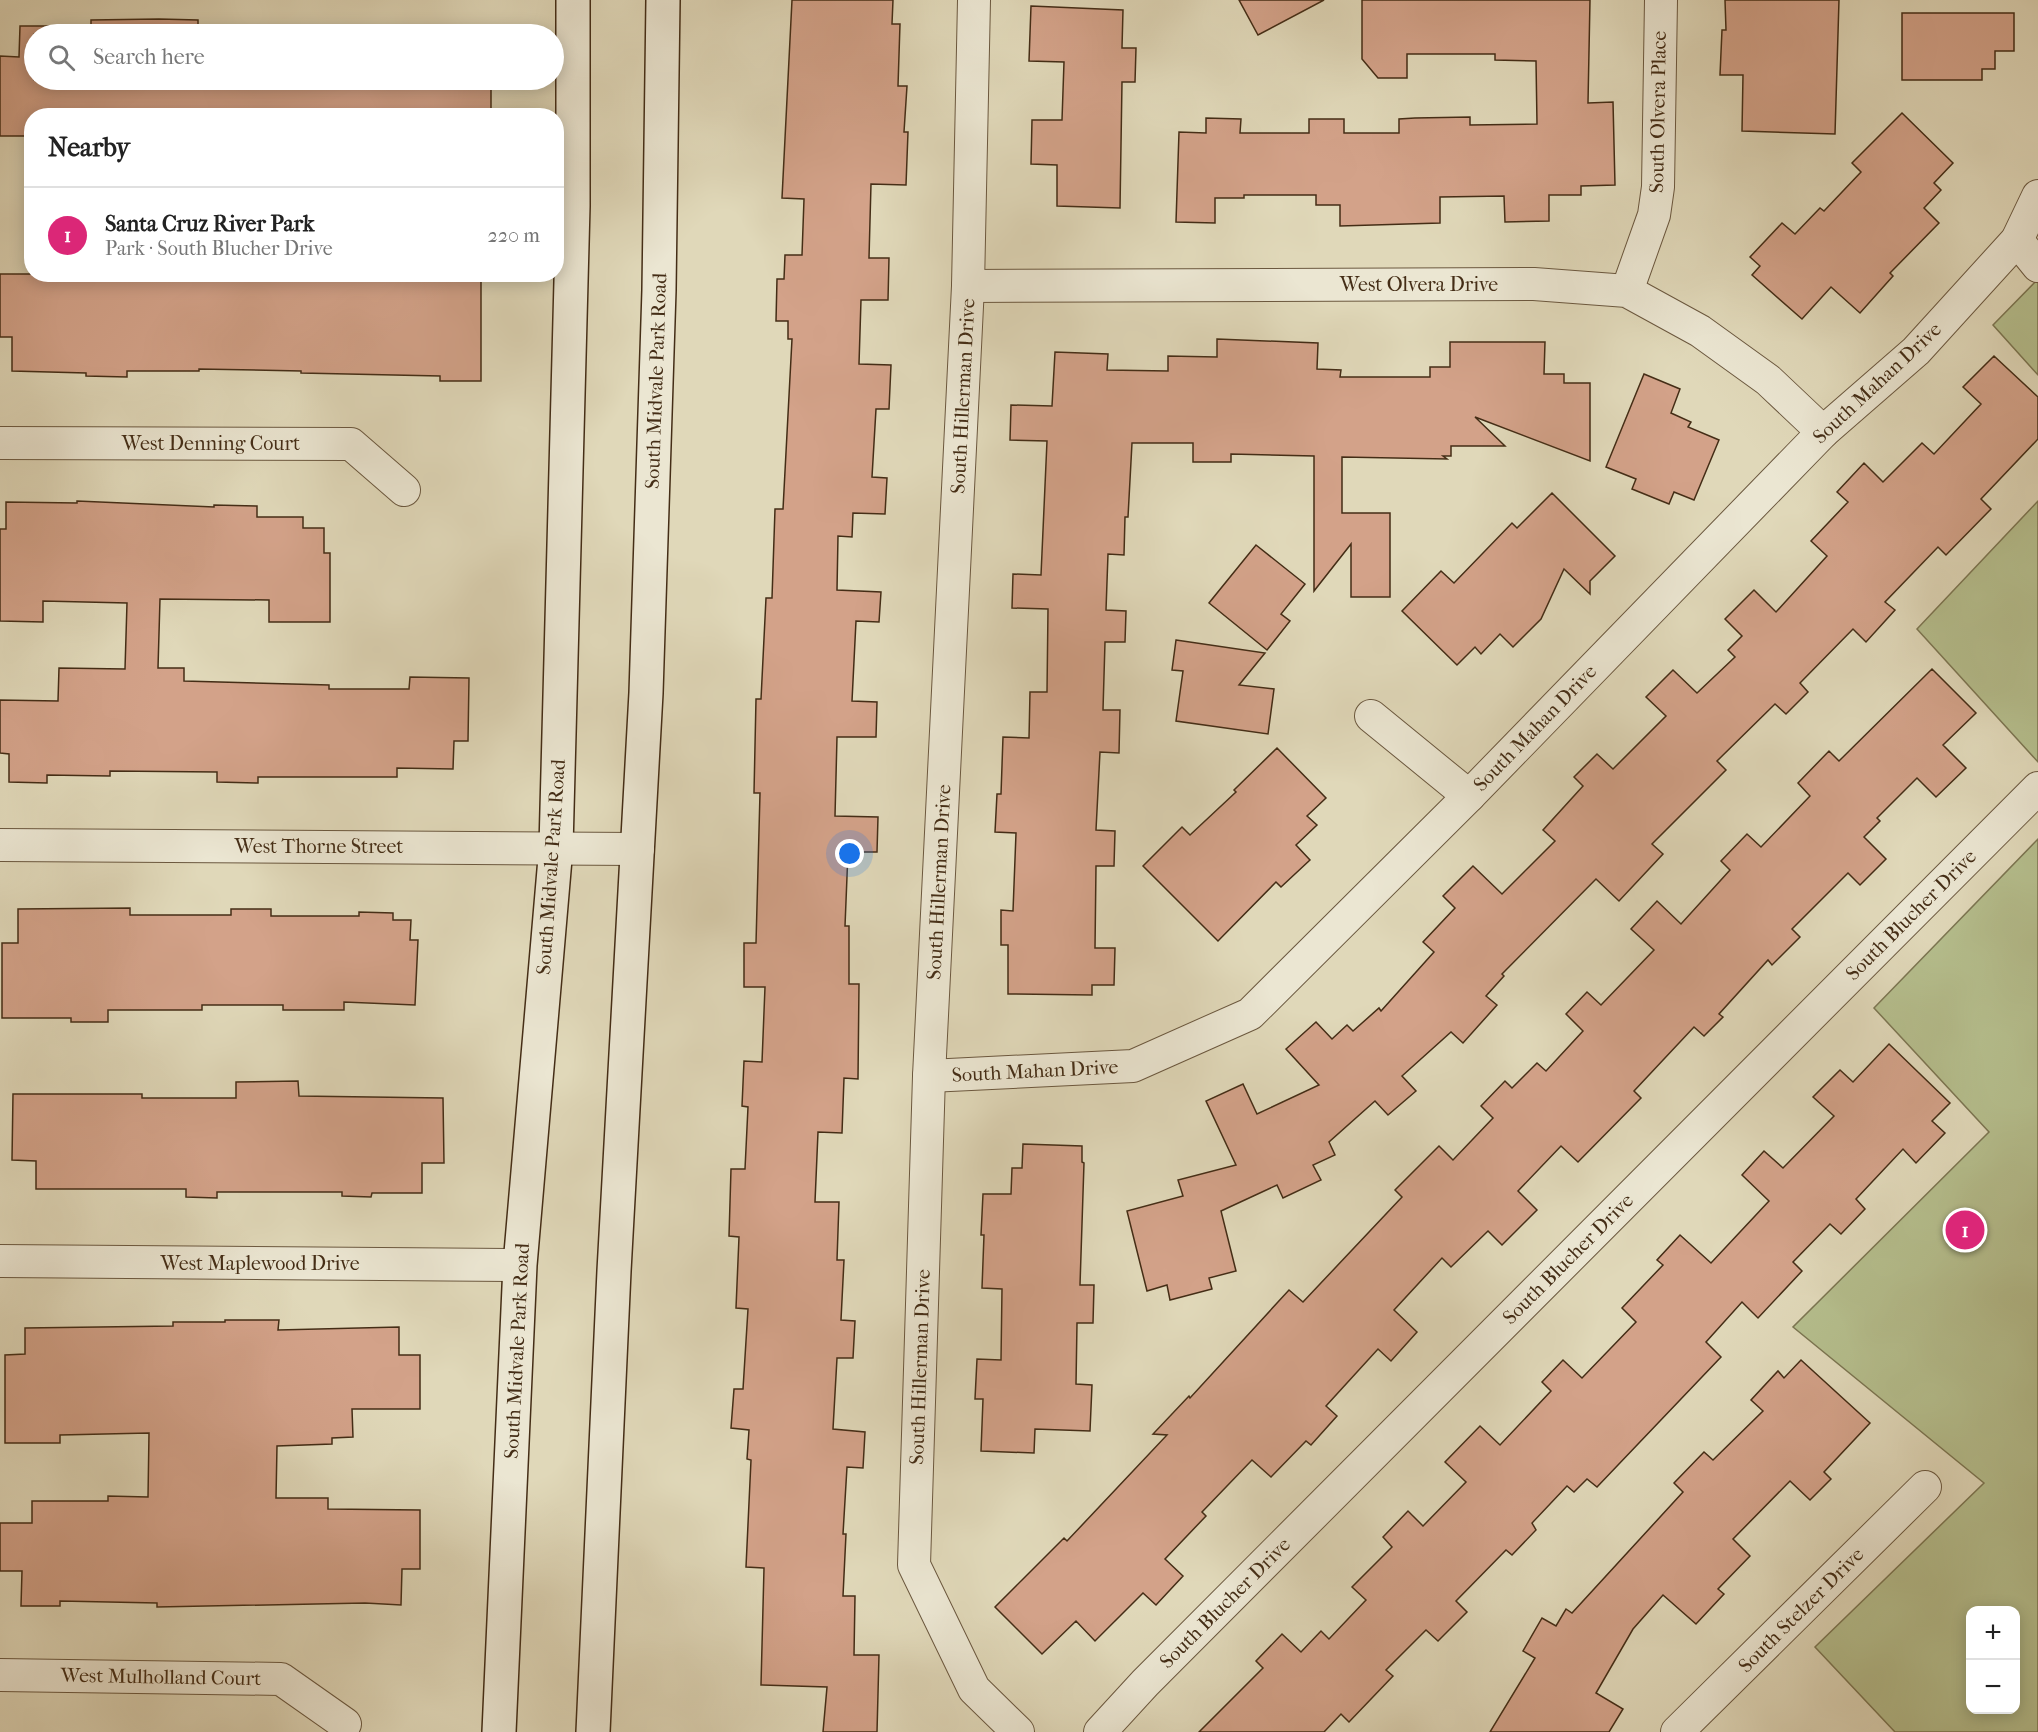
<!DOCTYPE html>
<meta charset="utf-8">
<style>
body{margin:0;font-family:"IM FELL French Canon",serif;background:#f2f2f2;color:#222}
.controls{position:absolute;right:18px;bottom:18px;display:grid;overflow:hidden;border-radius:12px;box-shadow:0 3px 15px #0003}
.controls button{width:54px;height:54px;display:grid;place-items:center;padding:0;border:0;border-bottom:2px solid #e0e0e0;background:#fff;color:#222;font:30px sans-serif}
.you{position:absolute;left:850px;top:854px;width:21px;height:21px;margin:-15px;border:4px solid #fff;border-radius:50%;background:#1a73e8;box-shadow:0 0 0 9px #1a73e833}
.badge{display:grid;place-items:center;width:39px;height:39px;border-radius:50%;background:#db2777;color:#fff;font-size:20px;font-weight:700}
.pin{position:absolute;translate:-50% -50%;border:3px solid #fff;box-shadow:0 2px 6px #0006}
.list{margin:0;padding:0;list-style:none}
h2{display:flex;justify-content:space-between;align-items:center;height:78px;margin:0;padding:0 24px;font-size:26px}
h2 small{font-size:20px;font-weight:400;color:#767676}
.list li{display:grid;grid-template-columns:39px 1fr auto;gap:18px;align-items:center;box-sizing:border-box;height:96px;padding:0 24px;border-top:2px solid #e0e0e0}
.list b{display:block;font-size:22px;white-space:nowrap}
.list p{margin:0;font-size:20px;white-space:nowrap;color:#767676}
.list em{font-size:20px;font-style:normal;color:#767676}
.icon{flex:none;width:33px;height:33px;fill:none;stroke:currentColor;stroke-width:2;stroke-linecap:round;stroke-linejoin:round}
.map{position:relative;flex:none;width:2038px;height:1732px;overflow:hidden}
.search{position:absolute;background:#fff;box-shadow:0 3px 15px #0003;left:24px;top:24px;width:540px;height:66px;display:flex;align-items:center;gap:15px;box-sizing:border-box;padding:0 21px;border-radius:33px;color:#767676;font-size:22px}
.panel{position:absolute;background:#fff;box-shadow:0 3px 15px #0003;left:24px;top:108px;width:540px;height:174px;border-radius:24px}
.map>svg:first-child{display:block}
.green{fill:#b5be8d;stroke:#7c7652;stroke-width:1.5;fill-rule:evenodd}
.building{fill:#d3a289;stroke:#442d16;stroke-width:1.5}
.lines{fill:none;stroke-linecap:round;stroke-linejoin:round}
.street-casing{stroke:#6b583f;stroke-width:34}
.secondary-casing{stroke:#442d16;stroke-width:36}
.street{stroke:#ebe6d2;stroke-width:32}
.secondary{stroke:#ebe6d2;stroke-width:33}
.labels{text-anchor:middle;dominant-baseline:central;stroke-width:5;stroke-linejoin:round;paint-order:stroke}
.street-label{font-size:20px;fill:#442d16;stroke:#ebe6d2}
</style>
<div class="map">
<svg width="2038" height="1732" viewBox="0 0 2038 1732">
<rect width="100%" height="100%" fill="#e0d8b9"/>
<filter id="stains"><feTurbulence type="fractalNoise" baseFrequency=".00333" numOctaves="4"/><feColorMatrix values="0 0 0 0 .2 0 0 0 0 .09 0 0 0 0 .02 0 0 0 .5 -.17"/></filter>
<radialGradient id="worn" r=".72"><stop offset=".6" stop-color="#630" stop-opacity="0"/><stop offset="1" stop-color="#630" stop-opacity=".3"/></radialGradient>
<!-- green -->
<g class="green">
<path d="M 2038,279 L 2038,375 L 1993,325 Z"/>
<path d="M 2038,501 L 2038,762 L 1917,629 Z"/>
<path d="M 2038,839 L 2038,1732 L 1895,1732 L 1815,1647 L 1984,1483 L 1793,1327 L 1989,1132 L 1874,1008 ZM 2016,1610 L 2016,1710 L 1970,1710 L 1970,1610 Z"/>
</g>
<!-- building -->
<g class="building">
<path d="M 792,0 L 893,0 L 892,24 L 900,24 L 898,86 L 907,86 L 904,132 L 908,132 L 906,185 L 871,184 L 869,258 L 889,258 L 888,300 L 861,300 L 859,364 L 891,365 L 889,409 L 876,409 L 872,477 L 887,478 L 885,514 L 853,513 L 852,537 L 838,536 L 837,590 L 881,592 L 879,622 L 856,621 L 852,701 L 877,702 L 876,737 L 837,737 L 835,816 L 878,817 L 877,852 L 848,852 L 845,926 L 849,926 L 849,984 L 859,984 L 858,1079 L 844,1078 L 842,1133 L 818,1132 L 815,1202 L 839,1202 L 837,1260 L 844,1260 L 841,1320 L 855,1321 L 853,1358 L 837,1358 L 833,1429 L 865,1432 L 863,1468 L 847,1467 L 843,1534 L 846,1534 L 843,1596 L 855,1596 L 854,1655 L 879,1655 L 877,1732 L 823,1732 L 827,1687 L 761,1685 L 764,1568 L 746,1567 L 751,1460 L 747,1459 L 749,1430 L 731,1428 L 734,1389 L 743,1389 L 748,1309 L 736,1308 L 739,1237 L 729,1236 L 731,1169 L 745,1169 L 748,1107 L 742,1106 L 744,1061 L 762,1062 L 765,987 L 744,987 L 744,943 L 756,943 L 760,793 L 754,793 L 756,699 L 761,699 L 766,598 L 772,598 L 775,509 L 783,509 L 792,339 L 788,339 L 788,321 L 776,321 L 777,279 L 784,279 L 785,255 L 802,255 L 804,199 L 782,198 Z"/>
<path d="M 1239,0 L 1324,0 L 1258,35 Z"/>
<path d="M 1362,0 L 1590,0 L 1588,103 L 1613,102 L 1615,185 L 1581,186 L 1581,195 L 1549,195 L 1549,221 L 1505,222 L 1504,196 L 1440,197 L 1440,223 L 1340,226 L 1340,205 L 1316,205 L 1316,195 L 1244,195 L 1244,198 L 1215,198 L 1215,223 L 1176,222 L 1179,132 L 1206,133 L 1206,118 L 1241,119 L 1240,133 L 1309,133 L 1309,119 L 1344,119 L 1344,133 L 1399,133 L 1399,119 L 1415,118 L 1470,117 L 1470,125 L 1537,124 L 1536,61 L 1495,60 L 1495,54 L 1407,54 L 1407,78 L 1378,78 L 1362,59 Z"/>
<path d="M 1725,0 L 1839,0 L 1835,134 L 1742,131 L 1743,75 L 1720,75 L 1722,30 L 1726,30 Z"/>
<path d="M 1031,6 L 1123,10 L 1122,48 L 1136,48 L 1135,82 L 1122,82 L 1120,208 L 1057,206 L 1057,165 L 1031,164 L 1032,120 L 1062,120 L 1064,62 L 1029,61 Z"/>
<path d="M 1902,13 L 2014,13 L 2014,51 L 1995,51 L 1995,69 L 1982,69 L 1982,80 L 1902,80 Z"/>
<path d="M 159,19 L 198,20 L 198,29 L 270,29 L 270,34 L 34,34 L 34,80 L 464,80 L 464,87 L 491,87 L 491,116 L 32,116 L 32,136 L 0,136 L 0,56 L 19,57 L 20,26 L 91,26 L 91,20 Z"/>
<path d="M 1902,113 L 1953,163 L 1934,183 L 1941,190 L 1924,208 L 1939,223 L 1890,273 L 1893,276 L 1860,313 L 1831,287 L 1802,319 L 1752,275 L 1760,266 L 1750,257 L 1782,223 L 1795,234 L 1820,208 L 1824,211 L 1861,172 L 1852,163 Z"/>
<path d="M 0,274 L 346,274 L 346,277 L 481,281 L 481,381 L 440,381 L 440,376 L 301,373 L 301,371 L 199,369 L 199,371 L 127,371 L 127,377 L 86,376 L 86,373 L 12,371 L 12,337 L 0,337 Z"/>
<path d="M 1217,339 L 1318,343 L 1317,369 L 1341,370 L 1340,377 L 1430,377 L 1430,367 L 1450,367 L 1450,342 L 1545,342 L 1544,374 L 1564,374 L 1564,383 L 1590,383 L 1590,461 L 1475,417 L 1505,446 L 1451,446 L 1451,456 L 1443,456 L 1447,459 L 1342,457 L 1342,513 L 1390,513 L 1390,597 L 1351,597 L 1351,544 L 1314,591 L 1314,456 L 1231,454 L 1231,462 L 1193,462 L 1193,443 L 1132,443 L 1128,517 L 1125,517 L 1124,555 L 1108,554 L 1106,610 L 1126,611 L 1125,642 L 1105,642 L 1103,710 L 1120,710 L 1119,753 L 1100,752 L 1096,830 L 1115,831 L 1114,866 L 1096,866 L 1095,948 L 1115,948 L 1114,985 L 1092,985 L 1092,995 L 1008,994 L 1008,945 L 1001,945 L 1001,910 L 1013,911 L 1016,833 L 995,832 L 997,794 L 1001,794 L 1003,737 L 1029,738 L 1030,692 L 1047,692 L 1048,609 L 1012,608 L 1013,574 L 1041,575 L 1047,441 L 1010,440 L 1011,405 L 1052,406 L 1055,352 L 1108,354 L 1107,370 L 1168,371 L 1168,356 L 1217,357 Z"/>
<path d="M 1994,356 L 2038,397 L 2038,439 L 1981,499 L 1991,509 L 1946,555 L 1938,547 L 1885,602 L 1895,610 L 1866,642 L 1853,629 L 1800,683 L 1808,692 L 1786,714 L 1775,704 L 1717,761 L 1726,770 L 1652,844 L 1663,854 L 1619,901 L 1596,879 L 1502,974 L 1504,976 L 1486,996 L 1497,1005 L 1463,1043 L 1451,1032 L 1402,1076 L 1416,1091 L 1388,1115 L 1375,1101 L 1329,1142 L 1335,1155 L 1313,1165 L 1321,1180 L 1283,1198 L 1277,1185 L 1221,1211 L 1236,1271 L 1209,1278 L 1212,1289 L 1170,1300 L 1167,1285 L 1147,1291 L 1127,1211 L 1183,1196 L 1178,1180 L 1236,1165 L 1206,1101 L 1243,1084 L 1257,1114 L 1319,1085 L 1286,1049 L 1316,1022 L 1332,1039 L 1347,1025 L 1353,1031 L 1379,1008 L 1381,1011 L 1434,952 L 1423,942 L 1455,908 L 1443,896 L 1473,866 L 1502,894 L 1555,841 L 1543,830 L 1583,786 L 1574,777 L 1597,754 L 1613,769 L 1666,716 L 1646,697 L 1673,670 L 1697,693 L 1735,657 L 1728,650 L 1742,636 L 1725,619 L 1754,590 L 1776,612 L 1827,556 L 1811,541 L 1848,502 L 1837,492 L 1864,463 L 1883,482 L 1922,443 L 1934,454 L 1981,404 L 1963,387 Z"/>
<path d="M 1644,374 L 1680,389 L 1671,413 L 1691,422 L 1688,427 L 1719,440 L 1694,500 L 1674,492 L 1669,504 L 1632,489 L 1636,479 L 1606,467 Z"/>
<path d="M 1552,493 L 1615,556 L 1590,581 L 1590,594 L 1564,569 L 1541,619 L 1513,647 L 1500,634 L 1481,654 L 1475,647 L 1457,665 L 1402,611 L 1441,571 L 1454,583 L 1512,523 L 1517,528 Z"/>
<path d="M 77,501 L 214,507 L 214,505 L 257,506 L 257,517 L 303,517 L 303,528 L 324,528 L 324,553 L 330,553 L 330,622 L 269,622 L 269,600 L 160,599 L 158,668 L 184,668 L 184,681 L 329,685 L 329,689 L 409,689 L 410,677 L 469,678 L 468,741 L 454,741 L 453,769 L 397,768 L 397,777 L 258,777 L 258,783 L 217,782 L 217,772 L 110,771 L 110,776 L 47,775 L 47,783 L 9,782 L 9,754 L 0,753 L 0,700 L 58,701 L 59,668 L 125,669 L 127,603 L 43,601 L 43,622 L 0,621 L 0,529 L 6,529 L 6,502 L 77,503 Z"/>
<path d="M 1256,545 L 1305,584 L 1281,614 L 1290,621 L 1267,650 L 1209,603 Z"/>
<path d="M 1176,640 L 1265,653 L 1239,685 L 1274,689 L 1268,734 L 1176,721 L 1183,671 L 1172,670 Z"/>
<path d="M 1932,669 L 1976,713 L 1943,745 L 1966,768 L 1936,797 L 1917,778 L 1877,818 L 1880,821 L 1864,837 L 1886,859 L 1860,885 L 1848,873 L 1792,929 L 1800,937 L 1772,965 L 1768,960 L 1719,1014 L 1723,1017 L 1704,1036 L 1694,1027 L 1634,1091 L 1641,1098 L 1578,1162 L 1561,1146 L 1518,1191 L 1537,1210 L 1502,1245 L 1488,1231 L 1451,1267 L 1442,1258 L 1394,1310 L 1417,1332 L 1391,1361 L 1378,1349 L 1326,1406 L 1337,1416 L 1311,1445 L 1306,1441 L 1271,1477 L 1252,1460 L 1202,1512 L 1206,1516 L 1165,1559 L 1183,1576 L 1156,1605 L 1143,1593 L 1095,1641 L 1076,1621 L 1042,1654 L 995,1607 L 1064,1538 L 1067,1541 L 1167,1435 L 1153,1434 L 1189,1396 L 1190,1398 L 1289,1290 L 1303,1302 L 1402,1197 L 1395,1190 L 1439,1146 L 1453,1160 L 1493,1118 L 1481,1106 L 1505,1081 L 1512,1088 L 1537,1063 L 1546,1071 L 1583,1031 L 1566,1014 L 1587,992 L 1601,1005 L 1654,950 L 1631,929 L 1657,901 L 1681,924 L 1730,870 L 1721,861 L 1747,834 L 1761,847 L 1810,796 L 1798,783 L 1829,751 L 1839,761 Z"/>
<path d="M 1277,748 L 1326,798 L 1307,816 L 1317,825 L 1296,845 L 1310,860 L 1281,887 L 1276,882 L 1218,941 L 1143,866 L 1182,827 L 1190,835 L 1236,792 L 1234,790 Z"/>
<path d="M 130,908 L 130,915 L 231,915 L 231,909 L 271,909 L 271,916 L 359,916 L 359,912 L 393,913 L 393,920 L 411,920 L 410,940 L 418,940 L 415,1005 L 344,1002 L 344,1010 L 283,1010 L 283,1005 L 202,1005 L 202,1010 L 108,1010 L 108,1022 L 71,1022 L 71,1018 L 2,1018 L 2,943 L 18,943 L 18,909 Z"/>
<path d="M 1889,1044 L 1950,1103 L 1932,1121 L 1945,1133 L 1916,1163 L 1903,1149 L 1856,1199 L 1865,1209 L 1841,1234 L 1830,1224 L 1793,1262 L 1802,1271 L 1758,1318 L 1742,1302 L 1706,1342 L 1721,1357 L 1597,1487 L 1587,1479 L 1574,1492 L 1567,1486 L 1532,1523 L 1536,1530 L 1512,1555 L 1506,1550 L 1456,1601 L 1467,1612 L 1438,1641 L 1426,1630 L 1386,1670 L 1393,1676 L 1349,1722 L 1341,1714 L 1324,1732 L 1199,1732 L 1263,1668 L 1256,1661 L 1282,1634 L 1301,1652 L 1321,1631 L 1329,1639 L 1366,1600 L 1352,1587 L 1392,1547 L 1383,1537 L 1408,1511 L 1423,1526 L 1466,1482 L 1445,1462 L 1480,1426 L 1500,1445 L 1551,1391 L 1542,1382 L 1563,1360 L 1582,1378 L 1636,1322 L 1622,1308 L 1663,1265 L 1657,1260 L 1680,1235 L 1711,1263 L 1769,1201 L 1742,1175 L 1764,1151 L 1783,1168 L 1834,1116 L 1813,1097 L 1840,1070 L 1853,1082 Z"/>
<path d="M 298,1081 L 299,1096 L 443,1098 L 444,1163 L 422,1163 L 422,1193 L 372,1193 L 371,1197 L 342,1196 L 342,1192 L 217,1192 L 217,1198 L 186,1197 L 186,1189 L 36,1189 L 36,1161 L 12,1160 L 13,1094 L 142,1094 L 142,1098 L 236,1098 L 236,1082 Z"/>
<path d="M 1023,1144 L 1082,1146 L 1082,1162 L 1084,1163 L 1080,1285 L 1094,1285 L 1093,1323 L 1077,1323 L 1076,1384 L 1092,1385 L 1090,1431 L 1035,1429 L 1034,1453 L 981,1451 L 983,1399 L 975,1399 L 977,1359 L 1001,1360 L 1002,1289 L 982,1288 L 984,1235 L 981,1235 L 983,1194 L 1011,1194 L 1012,1168 L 1022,1168 Z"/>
<path d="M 225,1320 L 279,1320 L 278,1330 L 399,1327 L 399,1355 L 420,1355 L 420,1409 L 352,1409 L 353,1437 L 332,1438 L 332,1444 L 277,1446 L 276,1498 L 328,1498 L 328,1509 L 420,1510 L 420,1569 L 402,1569 L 401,1605 L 365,1603 L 157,1607 L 157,1603 L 60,1601 L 60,1606 L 21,1606 L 22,1571 L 0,1571 L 0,1523 L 32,1523 L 32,1501 L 108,1501 L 108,1496 L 148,1497 L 149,1433 L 60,1435 L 60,1443 L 5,1443 L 5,1355 L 25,1354 L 25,1328 L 173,1326 L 173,1322 L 225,1322 Z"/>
<path d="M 1801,1360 L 1870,1423 L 1824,1472 L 1831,1479 L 1810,1500 L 1790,1481 L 1733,1539 L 1750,1556 L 1718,1589 L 1724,1594 L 1696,1624 L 1663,1595 L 1633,1629 L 1596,1693 L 1623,1709 L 1609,1732 L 1490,1732 L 1535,1658 L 1523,1651 L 1542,1618 L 1556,1626 L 1566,1609 L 1572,1613 L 1683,1492 L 1674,1483 L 1704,1452 L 1713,1460 L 1763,1411 L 1751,1400 L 1778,1371 L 1784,1378 Z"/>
</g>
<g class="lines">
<!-- street casing -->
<g class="street-casing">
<g id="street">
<path d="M 974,0 L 968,286 L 929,1076 L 914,1565 L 974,1689 L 1018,1732"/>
<path d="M 2017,240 L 2038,266"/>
<path d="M 968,286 L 1534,284 L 1627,291 L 1700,331 L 1768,380 L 1823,432"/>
<path d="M 1627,291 L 1654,215 L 1658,187 L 1661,0"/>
<path d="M 0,443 L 351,444 L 404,490"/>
<path d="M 1371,716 L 1469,796"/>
<path d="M 0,845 L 638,849"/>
<path d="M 929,1076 L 1133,1066 L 1250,1014 L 1469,796 L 1823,432 L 1916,351 L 2017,240 L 2038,196"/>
<path d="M 0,1261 L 520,1265"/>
<path d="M 0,1675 L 281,1679 L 345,1724"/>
<path d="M 1100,1732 L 1145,1683 L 2038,788"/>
<path d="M 1677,1732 L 1925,1487"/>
</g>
</g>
<!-- secondary casing -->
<g class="secondary-casing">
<g id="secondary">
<path d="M 499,1732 L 520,1265 L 556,847 L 573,206 L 573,0"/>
<path d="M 593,1732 L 614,1271 L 646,693 L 659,290 L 663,0"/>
</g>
</g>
<!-- street -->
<use href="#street" class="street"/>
<!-- secondary -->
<use href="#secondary" class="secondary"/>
</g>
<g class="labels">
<!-- street labels -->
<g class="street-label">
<text transform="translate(1658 112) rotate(-89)">South Olvera Place</text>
<text x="1419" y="284">West Olvera Drive</text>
<text transform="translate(656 381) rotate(-88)">South Midvale Park Road</text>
<text transform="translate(1877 383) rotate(-43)">South Mahan Drive</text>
<text transform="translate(963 396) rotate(-87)">South Hillerman Drive</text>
<text x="211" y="443">West Denning Court</text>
<text transform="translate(1535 728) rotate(-46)">South Mahan Drive</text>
<text x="319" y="846">West Thorne Street</text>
<text transform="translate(551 867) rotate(-86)">South Midvale Park Road</text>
<text transform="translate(939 882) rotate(-87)">South Hillerman Drive</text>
<text transform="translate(1911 915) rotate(-45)">South Blucher Drive</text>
<text transform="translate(1035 1071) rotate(-3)">South Mahan Drive</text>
<text transform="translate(1568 1259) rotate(-45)">South Blucher Drive</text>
<text x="260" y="1263">West Maplewood Drive</text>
<text transform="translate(517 1351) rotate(-87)">South Midvale Park Road</text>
<text transform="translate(920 1367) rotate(-88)">South Hillerman Drive</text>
<text transform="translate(1225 1603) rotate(-45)">South Blucher Drive</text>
<text transform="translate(1801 1610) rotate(-45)">South Stelzer Drive</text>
<text transform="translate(161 1677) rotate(1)">West Mulholland Court</text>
</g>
</g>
<rect width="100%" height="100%" filter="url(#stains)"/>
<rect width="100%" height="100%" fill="url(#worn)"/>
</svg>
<div class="controls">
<button>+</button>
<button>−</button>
</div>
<div class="you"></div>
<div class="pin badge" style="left:1965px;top:1230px">1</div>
<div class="search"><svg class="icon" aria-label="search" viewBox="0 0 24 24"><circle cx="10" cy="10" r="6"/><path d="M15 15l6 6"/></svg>Search here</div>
<section class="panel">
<h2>Nearby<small></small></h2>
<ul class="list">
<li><span class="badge">1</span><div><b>Santa Cruz River Park</b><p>Park · South Blucher Drive</p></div><em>220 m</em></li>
</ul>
</section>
</div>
